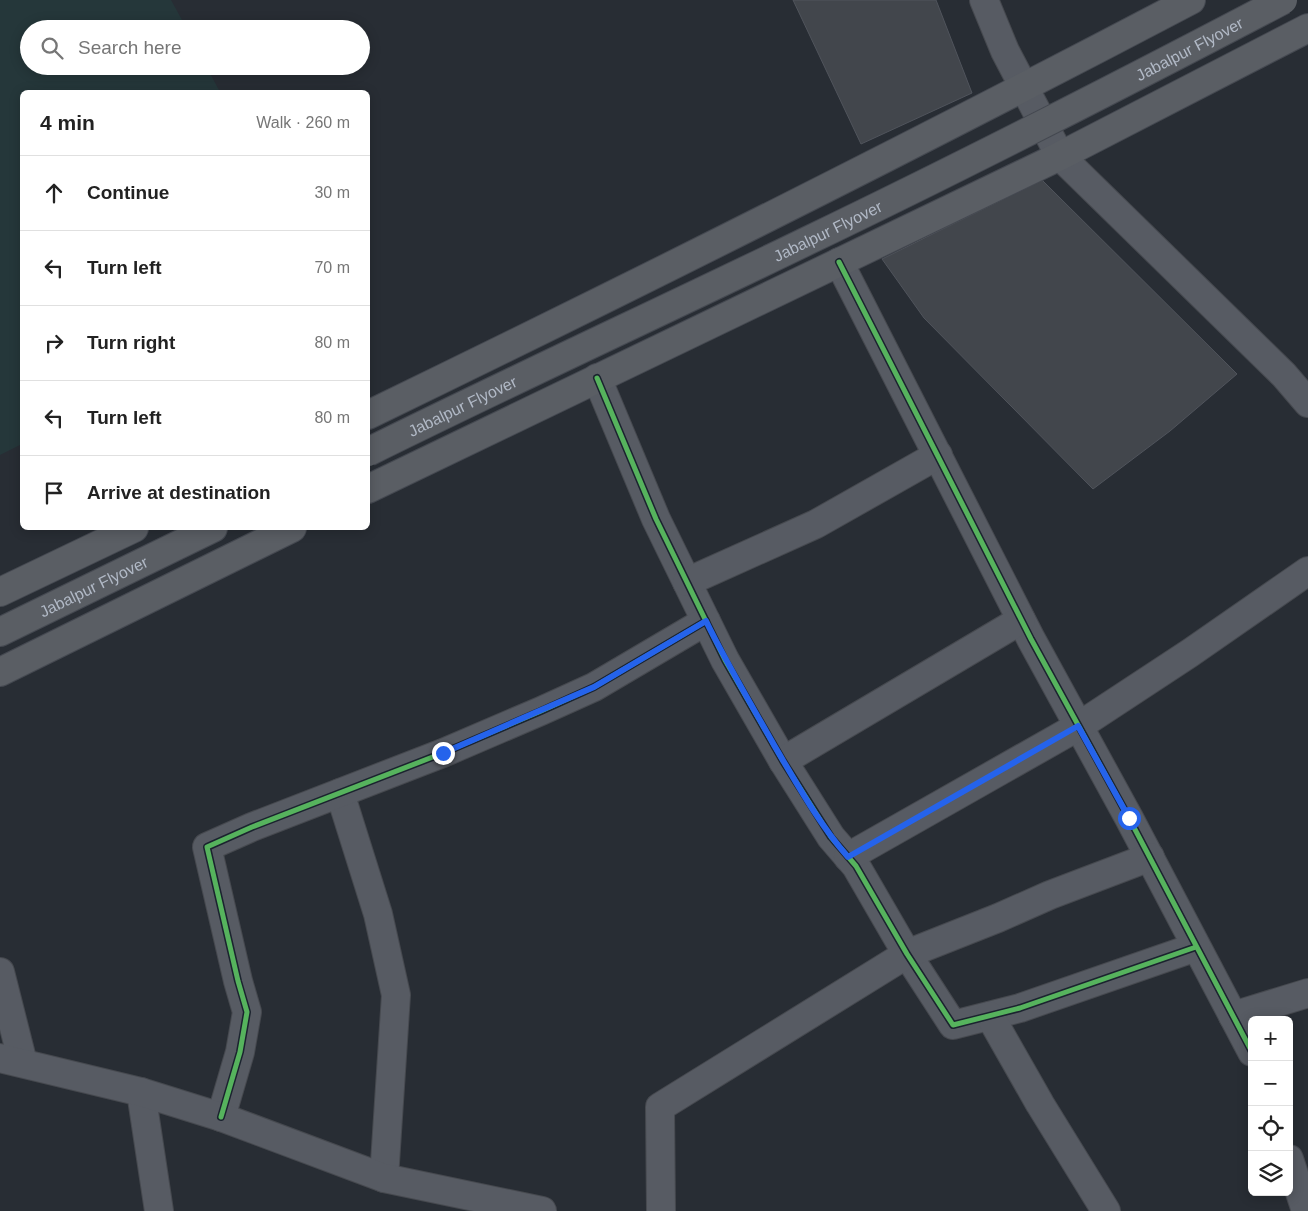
<!DOCTYPE html>
<meta charset="utf-8">
<style>
body{margin:0;font-family:Arial,sans-serif;background:#f6f6f6;color:#222}
.controls{position:absolute;right:15px;bottom:15px;display:grid;overflow:hidden;border-radius:8px;box-shadow:0 2px 12px #0003}
.controls button{width:45px;height:45px;display:grid;place-items:center;padding:0;border:0;border-bottom:1px solid #e0e0e0;background:#fff;color:#222;font:25px sans-serif}
.stop{position:absolute;width:15px;height:15px;margin:-11px;border:4px solid #2563eb;border-radius:50%;background:#fff}
.stop.end{background:#2563eb;border-color:#fff;box-shadow:0 1px 5px #0008}
.list{margin:0;padding:0;list-style:none}
h2{display:flex;justify-content:space-between;align-items:center;height:65px;margin:0;padding:0 20px;font-size:21px}
h2 small{font-size:16px;font-weight:400;color:#767676}
.list li{display:grid;grid-template-columns:32px 1fr auto;gap:15px;align-items:center;box-sizing:border-box;height:75px;padding:0 20px;border-top:1px solid #e0e0e0}
.list b{display:block;font-size:19px;white-space:nowrap}
.list em{font-size:16px;font-style:normal;color:#767676}
.icon{flex:none;width:28px;height:28px;fill:none;stroke:currentColor;stroke-width:2;stroke-linecap:round;stroke-linejoin:round}
.map{position:relative;flex:none;width:1308px;height:1211px;overflow:hidden}
.search{position:absolute;background:#fff;box-shadow:0 2px 12px #0003;left:20px;top:20px;width:350px;height:55px;display:flex;align-items:center;gap:12px;box-sizing:border-box;padding:0 18px;border-radius:28px;color:#767676;font-size:19px}
.panel{position:absolute;background:#fff;box-shadow:0 2px 12px #0003;left:20px;top:90px;width:350px;height:440px;border-radius:8px}
.map>svg:first-child{display:block}
.green{fill:#25373a}
.building{fill:#42464c;stroke:#50545c}
.lines{fill:none;stroke-linecap:round;stroke-linejoin:round}
.minor-casing{stroke:#46494f;stroke-width:30}
.tertiary-casing{stroke:#46494f;stroke-width:30}
.primary-casing{stroke:#454951;stroke-width:30}
.minor{stroke:#575b63;stroke-width:28}
.tertiary{stroke:#575b63;stroke-width:28}
.primary{stroke:#5a5e64;stroke-width:28}
.primary-bridge-casing{stroke:#454951;stroke-width:30;stroke-linecap:butt}
.primary-bridge{stroke:#5a5e64;stroke-width:28}
.cycleway-casing{stroke:#1b232f;stroke-width:8}
.cycleway{stroke:#56b35d;stroke-width:5}
.route{stroke:#2563eb;stroke-width:6}
.labels{text-anchor:middle;dominant-baseline:central;stroke-width:4;stroke-linejoin:round;paint-order:stroke}
.street-label{font-size:16px;fill:#b1b9c6;stroke:#1b232f}
</style>
<div class="map">
<svg width="1308" height="1211" viewBox="0 0 1308 1211">
<rect width="100%" height="100%" fill="#282d34"/>
<!-- green -->
<path class="green" d="M 0,0 L 171,0 L 187,29 L 29,29 L 29,66 L 206,66 L 220,92 L 22,92 L 22,444 L 0,455 Z"/>
<!-- building -->
<g class="building">
<path d="M 793,0 L 936,0 L 972,93 L 861,144 Z"/>
<path d="M 1042,180 L 1237,374 L 1170,431 L 1093,489 L 924,318 L 882,259 Z"/>
</g>
<g class="lines">
<!-- minor casing -->
<g class="minor-casing">
<g id="minor">
<path d="M 839,262 L 1031,639 L 1129,818 L 1252,1052"/>
<path d="M 597,378 L 656,519 L 725,660 L 783,761 L 831,837 L 856,866 L 907,954 L 953,1025 L 1020,1008 L 1196,947"/>
<path d="M 687,582 L 816,524 L 938,455"/>
<path d="M 783,761 L 1021,620"/>
<path d="M 340,793 L 378,914 L 396,995 L 384,1178"/>
<path d="M 848,857 L 1079,726 L 1190,653 L 1308,571"/>
<path d="M 0,972 L 23,1063"/>
<path d="M 990,1016 L 1040,1104 L 1106,1211"/>
<path d="M 1233,1016 L 1308,993"/>
<path d="M 141,1092 L 159,1211"/>
<path d="M 221,1117 L 240,1052 L 247,1012 L 238,981 L 207,847 L 252,827 L 443,753 L 541,711 L 594,687 L 706,621"/>
<path d="M 1289,1159 L 1306,1211"/>
<path d="M 661,1211 L 660,1107 L 907,954 L 998,918 L 1050,895 L 1150,857"/>
</g>
</g>
<!-- tertiary casing -->
<g class="tertiary-casing">
<g id="tertiary">
<path d="M 984,0 L 1005,51 L 1060,156 L 1284,375 L 1308,403"/>
<path d="M 0,1058 L 141,1092 L 221,1117 L 384,1178 L 542,1211"/>
</g>
</g>
<!-- primary casing -->
<g class="primary-casing">
<g id="primary">
<path d="M 368,415 C 644,281 919,143 1191,0"/>
<path d="M 368,489 L 1060,156 L 1308,28"/>
<path d="M 0,592 L 134,528"/>
<path id="s1" d="M 0,632 L 213,528"/>
<path d="M 0,672 L 292,528"/>
</g>
</g>
<!-- minor -->
<use href="#minor" class="minor"/>
<!-- tertiary -->
<use href="#tertiary" class="tertiary"/>
<!-- primary -->
<use href="#primary" class="primary"/>
<!-- primary-bridge casing -->
<g class="primary-bridge-casing">
<g id="primary-bridge">
<path id="s2" d="M 368,452 C 513,380 661,312 807,241 C 967,164 1125,83 1283,0"/>
</g>
</g>
<!-- primary-bridge -->
<use href="#primary-bridge" class="primary-bridge"/>
<!-- cycleway casing -->
<g class="cycleway-casing">
<g id="cycleway">
<path d="M 839,262 L 1031,639 L 1129,818 L 1252,1052"/>
<path d="M 597,378 L 656,519 L 725,660 L 783,761 L 831,837 L 856,866 L 907,954 L 953,1025 L 1020,1008 L 1196,947"/>
<path d="M 221,1117 L 240,1052 L 247,1012 L 238,981 L 207,847 L 252,827 L 443,753 L 541,711 L 594,687 L 706,621"/>
</g>
</g>
<!-- cycleway -->
<use href="#cycleway" class="cycleway"/>
</g>
<g class="lines">
<!-- route -->
<path class="route" d="M 443,753 L 594,687 L 706,621 C 727,664 751,704 774,745 C 797,784 819,824 848,857 L 1078,726 L 1129,818"/>
</g>
<g class="labels">
<!-- street labels -->
<g class="street-label">
<text stroke="none"><textPath href="#s2" startOffset="915">Jabalpur Flyover</textPath></text>
<text stroke="none"><textPath href="#s2" startOffset="510">Jabalpur Flyover</textPath></text>
<text stroke="none"><textPath href="#s2" startOffset="105">Jabalpur Flyover</textPath></text>
<text stroke="none"><textPath href="#s1" startOffset="104">Jabalpur Flyover</textPath></text>
</g>
</g>
</svg>
<div class="controls">
<button>+</button>
<button>−</button>
<button><svg class="icon" aria-label="locate" viewBox="0 0 24 24"><circle cx="12" cy="12" r="6"/><path d="M12 2v4M12 18v4M2 12h4M18 12h4"/></svg></button>
<button><svg class="icon" aria-label="layers" viewBox="0 0 24 24"><path d="M12 4l9 5-9 5-9-5zM3 14l9 5 9-5"/></svg></button>
</div>
<div class="stop" style="left:1129px;top:818px"></div>
<div class="stop end" style="left:443px;top:753px"></div>
<div class="search"><svg class="icon" aria-label="search" viewBox="0 0 24 24"><circle cx="10" cy="10" r="6"/><path d="M15 15l6 6"/></svg>Search here</div>
<section class="panel">
<h2>4 min<small>Walk · 260 m</small></h2>
<ul class="list">
<li><svg class="icon" aria-label="ahead" viewBox="0 0 24 24"><path d="M12 20V5M6 11l6-6 6 6"/></svg><div><b>Continue</b></div><em>30 m</em></li>
<li><svg class="icon" aria-label="left" viewBox="0 0 24 24"><path d="M17 20v-9H6M10 6l-5 5 5 5"/></svg><div><b>Turn left</b></div><em>70 m</em></li>
<li><svg class="icon" aria-label="right" viewBox="0 0 24 24"><path d="M7 20v-9h11M14 6l5 5-5 5"/></svg><div><b>Turn right</b></div><em>80 m</em></li>
<li><svg class="icon" aria-label="left" viewBox="0 0 24 24"><path d="M17 20v-9H6M10 6l-5 5 5 5"/></svg><div><b>Turn left</b></div><em>80 m</em></li>
<li><svg class="icon" aria-label="arrive" viewBox="0 0 24 24"><path d="M6 21V4h12l-3 4 3 4H6"/></svg><div><b>Arrive at destination</b></div></li>
</ul>
</section>
</div>
